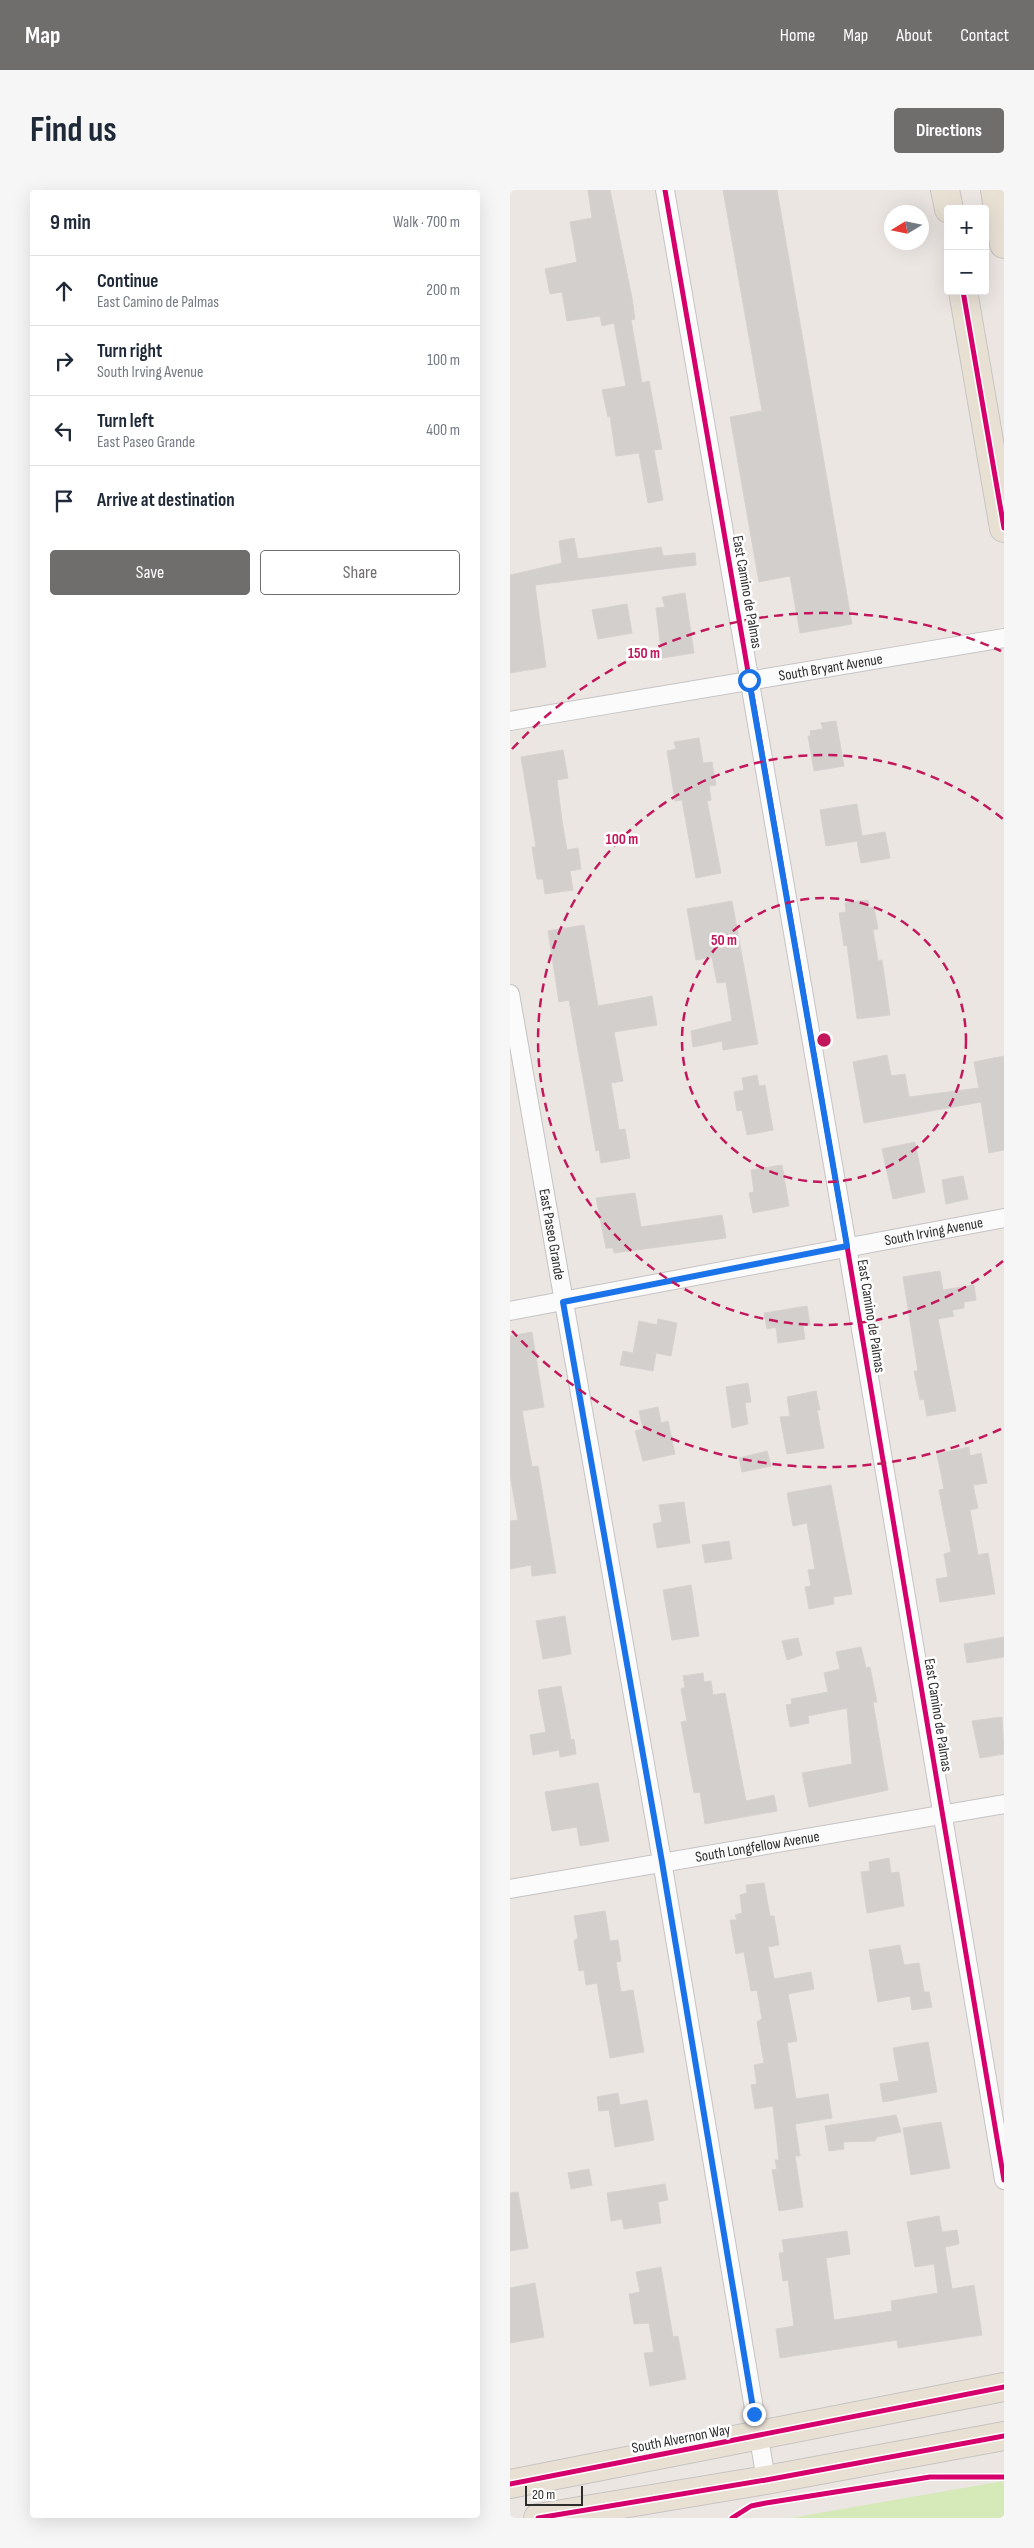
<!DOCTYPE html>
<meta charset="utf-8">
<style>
body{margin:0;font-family:"Sofia Sans Condensed",sans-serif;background:#f6f6f7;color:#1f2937}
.controls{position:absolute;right:15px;top:15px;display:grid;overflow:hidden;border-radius:5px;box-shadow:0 5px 20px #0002}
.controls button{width:45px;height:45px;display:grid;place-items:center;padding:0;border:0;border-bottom:1px solid #e0e1e3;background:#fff;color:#1f2937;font:25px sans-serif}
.compass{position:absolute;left:374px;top:15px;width:45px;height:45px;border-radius:50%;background:#fff;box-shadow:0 5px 20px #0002;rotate:260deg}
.scale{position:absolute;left:15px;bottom:12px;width:58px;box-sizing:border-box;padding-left:5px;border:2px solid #2d2d2d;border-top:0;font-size:14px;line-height:18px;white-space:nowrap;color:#2d2d2d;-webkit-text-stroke:4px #fff;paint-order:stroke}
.stop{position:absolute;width:15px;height:15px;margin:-11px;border:4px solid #1a73e8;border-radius:50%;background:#fff}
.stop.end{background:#1a73e8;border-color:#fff;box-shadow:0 1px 5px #0008}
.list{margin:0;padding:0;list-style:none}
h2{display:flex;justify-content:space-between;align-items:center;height:65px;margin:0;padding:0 20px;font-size:21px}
h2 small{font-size:16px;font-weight:400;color:#747a83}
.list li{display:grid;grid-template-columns:32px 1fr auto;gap:15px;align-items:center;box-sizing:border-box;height:70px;padding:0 20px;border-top:1px solid #e0e1e3}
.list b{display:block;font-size:19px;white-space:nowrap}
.list p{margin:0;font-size:16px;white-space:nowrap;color:#747a83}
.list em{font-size:16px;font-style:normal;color:#747a83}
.actions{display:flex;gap:10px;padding:15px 20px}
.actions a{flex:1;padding:11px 0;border:1px solid #706e6d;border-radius:5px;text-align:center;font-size:18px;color:#706e6d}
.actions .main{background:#706e6d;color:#fff}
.icon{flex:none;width:28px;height:28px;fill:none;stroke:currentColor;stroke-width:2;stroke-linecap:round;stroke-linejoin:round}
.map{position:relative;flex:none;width:494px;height:2328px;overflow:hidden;border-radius:5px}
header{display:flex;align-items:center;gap:30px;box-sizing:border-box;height:70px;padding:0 25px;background:#706e6d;color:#fff}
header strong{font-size:24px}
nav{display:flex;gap:28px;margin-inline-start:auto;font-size:18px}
.intro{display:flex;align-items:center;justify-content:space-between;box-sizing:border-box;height:120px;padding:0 30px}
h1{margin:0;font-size:35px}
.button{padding:12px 22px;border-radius:5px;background:#706e6d;color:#fff;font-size:18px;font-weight:700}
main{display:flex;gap:30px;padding:0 30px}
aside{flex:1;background:#fff;border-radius:5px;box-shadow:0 5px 20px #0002}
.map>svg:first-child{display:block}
.green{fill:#d5e9b9}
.building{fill:#d2cfcc;stroke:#d7d2cf}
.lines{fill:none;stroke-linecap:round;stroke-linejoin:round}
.street-casing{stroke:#c5c3c4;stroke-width:20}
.primary-casing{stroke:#c6c4c3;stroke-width:30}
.street{stroke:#fcfbfb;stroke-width:18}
.primary{stroke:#e9e0d4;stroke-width:28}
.cycleway-casing{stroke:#fff;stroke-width:8}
.cycleway{stroke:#d6006c;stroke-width:5}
.route{stroke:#1a73e8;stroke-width:6}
.ring{fill:none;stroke:#c2185b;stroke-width:2.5;stroke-dasharray:9 6}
.labels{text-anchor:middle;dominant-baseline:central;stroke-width:5;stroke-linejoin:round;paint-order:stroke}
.street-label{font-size:15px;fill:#2d2d2d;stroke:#fff}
.centre{fill:#c2185b;stroke:#fff;stroke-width:2.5}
.ring-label{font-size:15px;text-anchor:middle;font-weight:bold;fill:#c2185b;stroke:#fff;stroke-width:5;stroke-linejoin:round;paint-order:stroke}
</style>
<header>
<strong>Map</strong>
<nav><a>Home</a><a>Map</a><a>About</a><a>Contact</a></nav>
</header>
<div class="intro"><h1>Find us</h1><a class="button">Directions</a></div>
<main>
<aside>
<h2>9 min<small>Walk · 700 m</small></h2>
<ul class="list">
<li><svg class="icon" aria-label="ahead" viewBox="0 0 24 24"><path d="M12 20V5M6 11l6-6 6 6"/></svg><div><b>Continue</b><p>East Camino de Palmas</p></div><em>200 m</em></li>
<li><svg class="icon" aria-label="right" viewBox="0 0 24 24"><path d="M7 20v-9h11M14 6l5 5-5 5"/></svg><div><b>Turn right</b><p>South Irving Avenue</p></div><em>100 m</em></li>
<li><svg class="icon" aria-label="left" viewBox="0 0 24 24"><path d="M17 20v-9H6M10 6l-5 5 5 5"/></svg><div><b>Turn left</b><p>East Paseo Grande</p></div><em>400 m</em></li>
<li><svg class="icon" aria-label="arrive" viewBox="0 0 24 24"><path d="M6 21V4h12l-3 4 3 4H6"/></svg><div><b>Arrive at destination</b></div></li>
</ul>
<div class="actions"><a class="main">Save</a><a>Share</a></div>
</aside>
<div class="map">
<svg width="494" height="2328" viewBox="0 0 494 2328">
<rect width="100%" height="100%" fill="#ece6e3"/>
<!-- green -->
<path class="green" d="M 494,2291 L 494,2328 L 280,2328 Z"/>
<!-- building -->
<g class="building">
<path d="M 78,0 L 100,0 L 122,108 L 125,129 L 121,130 L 132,193 L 139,191 L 152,259 L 144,260 L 153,310 L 138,313 L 129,263 L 106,266 L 100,226 L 98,227 L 92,200 L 116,196 L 104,133 L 92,136 L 90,126 L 57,131 L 52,102 L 40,104 L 35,79 L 67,72 L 60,32 L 82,28 Z"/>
<path d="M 213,0 L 267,0 L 342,434 L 290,443 L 280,386 L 249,392 L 220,227 L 252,221 Z"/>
<path d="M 64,348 L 68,369 L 151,357 L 153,366 L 185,363 L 186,375 L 25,395 L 36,477 L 0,483 L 0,385 L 52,373 L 49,351 Z"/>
<path d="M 175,403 L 184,463 L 152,468 L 146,418 L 155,417 L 152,407 Z"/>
<path d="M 117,414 L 122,443 L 88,449 L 82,420 Z"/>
<path d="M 326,531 L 334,576 L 304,581 L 298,546 L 301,546 L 300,541 L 313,539 L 311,533 Z"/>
<path d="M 189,548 L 193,573 L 202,572 L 206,595 L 199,596 L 201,610 L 197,611 L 211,683 L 186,688 L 172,610 L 165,611 L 157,561 L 166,559 L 164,552 Z"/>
<path d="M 53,560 L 58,588 L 47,590 L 52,631 L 57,660 L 68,658 L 71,679 L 60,681 L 63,700 L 35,704 L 33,689 L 27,689 L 22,657 L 26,657 L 11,567 Z"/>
<path d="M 347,614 L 352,646 L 375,642 L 380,668 L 351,673 L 347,651 L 316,656 L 310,620 Z"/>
<path d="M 358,710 L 359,718 L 364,717 L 368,739 L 363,740 L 368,771 L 372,770 L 380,825 L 347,829 L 337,755 L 334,756 L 329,723 L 336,722 L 335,713 Z"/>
<path d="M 222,711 L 248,854 L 213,860 L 212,851 L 183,857 L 181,841 L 222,831 L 216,792 L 207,793 L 202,767 L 186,770 L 177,719 Z"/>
<path d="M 74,735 L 88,816 L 142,806 L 147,835 L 104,842 L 113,891 L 101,893 L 109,940 L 115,939 L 120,968 L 91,973 L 89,960 L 86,961 L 59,810 L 49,812 L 38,741 Z"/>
<path d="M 377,865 L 381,886 L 395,884 L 399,907 L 469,898 L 464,872 L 494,866 L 494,960 L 479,963 L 471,912 L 354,933 L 343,872 Z"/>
<path d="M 247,885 L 249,896 L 255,895 L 263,940 L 237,945 L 232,920 L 227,921 L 224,902 L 234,900 L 232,888 Z"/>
<path d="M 405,952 L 415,1002 L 383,1009 L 372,959 Z"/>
<path d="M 272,975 L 279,1016 L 243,1023 L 239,1003 L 244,1002 L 241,980 Z"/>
<path d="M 453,986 L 458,1009 L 436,1014 L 432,990 Z"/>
<path d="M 125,1003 L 131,1037 L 212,1025 L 216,1048 L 104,1063 L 103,1058 L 96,1058 L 86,1008 Z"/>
<path d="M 430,1081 L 433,1100 L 464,1095 L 466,1110 L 454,1112 L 454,1118 L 442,1120 L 444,1126 L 428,1129 L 446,1221 L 417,1226 L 414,1209 L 410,1210 L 404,1181 L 408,1181 L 393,1087 Z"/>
<path d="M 297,1116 L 300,1135 L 293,1136 L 295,1149 L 268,1153 L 266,1137 L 257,1139 L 254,1123 Z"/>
<path d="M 148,1129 L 167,1133 L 161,1166 L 146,1163 L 143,1181 L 110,1175 L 113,1161 L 123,1163 L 129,1131 L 147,1135 Z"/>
<path d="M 22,1142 L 34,1217 L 12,1221 L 22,1277 L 28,1276 L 46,1383 L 22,1386 L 21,1375 L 0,1379 L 0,1331 L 8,1330 L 0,1285 L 0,1146 Z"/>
<path d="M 238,1193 L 241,1212 L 235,1213 L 238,1234 L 222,1238 L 216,1197 Z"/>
<path d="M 306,1201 L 310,1220 L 307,1220 L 314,1258 L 277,1264 L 270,1227 L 280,1226 L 277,1207 Z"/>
<path d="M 148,1217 L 151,1233 L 158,1231 L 165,1264 L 133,1271 L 125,1241 L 133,1239 L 129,1221 Z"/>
<path d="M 459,1257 L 460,1266 L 471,1263 L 477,1293 L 463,1295 L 468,1318 L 460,1320 L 468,1365 L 478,1363 L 485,1404 L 430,1412 L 426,1389 L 438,1387 L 434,1364 L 441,1362 L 429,1300 L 434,1299 L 427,1264 Z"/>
<path d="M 257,1261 L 261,1276 L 232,1282 L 229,1268 Z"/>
<path d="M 321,1295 L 342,1404 L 323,1407 L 324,1414 L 299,1419 L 295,1397 L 301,1396 L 298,1380 L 305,1379 L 297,1333 L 283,1336 L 277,1303 Z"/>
<path d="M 174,1312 L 180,1353 L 147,1358 L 143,1334 L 152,1332 L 149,1315 Z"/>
<path d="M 219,1351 L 222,1369 L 195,1373 L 192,1355 Z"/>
<path d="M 181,1395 L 189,1446 L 162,1450 L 153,1400 Z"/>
<path d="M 55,1426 L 61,1464 L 33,1469 L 26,1431 Z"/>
<path d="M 494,1447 L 494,1467 L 457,1473 L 454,1454 Z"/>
<path d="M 288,1448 L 292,1465 L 277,1470 L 272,1451 Z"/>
<path d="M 351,1457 L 356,1478 L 360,1477 L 367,1512 L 363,1512 L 378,1600 L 299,1617 L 292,1583 L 342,1574 L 337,1518 L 298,1526 L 299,1533 L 280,1537 L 276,1515 L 282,1514 L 281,1509 L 318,1502 L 314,1483 L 330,1479 L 326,1462 Z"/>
<path d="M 193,1483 L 194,1492 L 201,1491 L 203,1505 L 215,1503 L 236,1611 L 264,1605 L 267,1621 L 195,1634 L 190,1602 L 184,1603 L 171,1532 L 177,1531 L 171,1499 L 175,1497 L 173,1486 Z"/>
<path d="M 51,1496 L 61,1550 L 64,1549 L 66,1564 L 50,1567 L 49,1560 L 23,1565 L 20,1545 L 36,1542 L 28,1500 Z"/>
<path d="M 492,1527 L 494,1564 L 470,1568 L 462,1531 Z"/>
<path d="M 88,1593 L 99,1651 L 70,1656 L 67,1637 L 42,1641 L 35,1602 Z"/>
<path d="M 379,1668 L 381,1683 L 389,1682 L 394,1716 L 357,1723 L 351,1682 L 360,1681 L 359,1672 Z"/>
<path d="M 254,1693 L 260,1726 L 264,1726 L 269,1755 L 258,1757 L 264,1789 L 301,1782 L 304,1799 L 278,1804 L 287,1851 L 277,1853 L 286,1909 L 318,1904 L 322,1928 L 285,1934 L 290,1966 L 285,1966 L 293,2017 L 269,2021 L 262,1980 L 267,1979 L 265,1970 L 269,1970 L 263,1916 L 245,1919 L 241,1895 L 247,1894 L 244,1875 L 254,1873 L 247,1832 L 252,1829 L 247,1800 L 241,1801 L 234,1762 L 226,1764 L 220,1730 L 227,1730 L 225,1725 L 232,1723 L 230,1705 L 237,1703 L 236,1695 Z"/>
<path d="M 95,1721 L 100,1751 L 108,1750 L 111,1771 L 106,1772 L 111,1802 L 123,1800 L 134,1862 L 100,1868 L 87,1793 L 76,1795 L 74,1780 L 69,1781 L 64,1751 L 68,1748 L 64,1726 Z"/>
<path d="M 390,1755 L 394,1775 L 409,1773 L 414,1802 L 419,1802 L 422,1817 L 402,1820 L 400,1806 L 368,1812 L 359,1760 Z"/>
<path d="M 418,1852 L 427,1902 L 373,1912 L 370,1894 L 389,1891 L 383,1858 Z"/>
<path d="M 108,1903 L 110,1915 L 137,1910 L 144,1950 L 105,1957 L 99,1920 L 89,1921 L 87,1907 Z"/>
<path d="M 386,1925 L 391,1942 L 367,1947 L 365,1951 L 333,1952 L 334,1959 L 319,1961 L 315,1936 Z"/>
<path d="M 431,1932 L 440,1978 L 401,1985 L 393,1938 Z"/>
<path d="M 79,1979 L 82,1995 L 61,1999 L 58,1983 Z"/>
<path d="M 155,1994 L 158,2010 L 148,2012 L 151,2033 L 114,2039 L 112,2029 L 101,2031 L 97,2003 Z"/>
<path d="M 8,2002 L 18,2058 L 0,2061 L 0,2003 Z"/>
<path d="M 429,2026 L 432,2042 L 447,2040 L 449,2054 L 435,2057 L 442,2099 L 464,2095 L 472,2145 L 388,2158 L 387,2150 L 270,2168 L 266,2139 L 284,2136 L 278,2090 L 273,2091 L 269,2063 L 274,2062 L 272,2050 L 337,2041 L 340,2064 L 316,2068 L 324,2130 L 382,2121 L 381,2111 L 428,2103 L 424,2074 L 405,2077 L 397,2032 Z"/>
<path d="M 151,2077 L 163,2147 L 168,2146 L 176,2189 L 140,2196 L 134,2163 L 144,2162 L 139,2133 L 124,2134 L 119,2104 L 130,2102 L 126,2082 Z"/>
<path d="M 25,2093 L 34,2147 L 0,2153 L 0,2098 Z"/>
</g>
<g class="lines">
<!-- street casing -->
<g class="street-casing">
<g id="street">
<path d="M 155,0 L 337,1056 L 494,1990"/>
<path id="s1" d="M 0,531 L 494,448"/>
<path id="s2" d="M 0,804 L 152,1671 L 256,2290"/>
<path id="s3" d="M 0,1121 L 494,1028"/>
<path id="s4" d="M 0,1699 L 494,1614"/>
</g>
</g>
<!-- primary casing -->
<g class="primary-casing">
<g id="primary">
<path d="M 435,0 L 439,19"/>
<path d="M 485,0 L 494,54"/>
<path d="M 453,101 L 494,338"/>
<path d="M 0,2294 L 494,2197"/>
<path d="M 28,2328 L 256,2290 L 494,2246"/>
</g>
</g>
<!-- street -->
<use href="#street" class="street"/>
<!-- primary -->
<use href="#primary" class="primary"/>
<!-- cycleway casing -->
<g class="cycleway-casing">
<g id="cycleway">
<path d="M 155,0 L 337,1056 L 494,1990"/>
<path d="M 453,101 L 494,338"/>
<path d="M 0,2294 L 494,2197"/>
<path d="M 28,2328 L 256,2290 L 494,2246"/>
<path d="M 222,2328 L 241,2316 L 256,2313 L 420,2287 L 494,2287"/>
</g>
</g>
<!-- cycleway -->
<use href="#cycleway" class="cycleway"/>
</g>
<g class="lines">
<!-- route -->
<path class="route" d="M 239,490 L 337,1056 L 53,1112 L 152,1672 L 244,2224"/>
</g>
<!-- distance rings -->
<g class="ring">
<circle cx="314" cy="850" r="142"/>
<path d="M493 1071A285 285 0 1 1 493 629"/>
<path d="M491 1239A427 427 0 0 1 2 1141M2 559A427 427 0 0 1 491 461"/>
</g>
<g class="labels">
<!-- street labels -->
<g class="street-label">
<text transform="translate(237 402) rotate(80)">East Camino de Palmas</text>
<text stroke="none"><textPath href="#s1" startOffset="325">South Bryant Avenue</textPath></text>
<text stroke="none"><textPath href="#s3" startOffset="431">South Irving Avenue</textPath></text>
<text stroke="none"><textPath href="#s2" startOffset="244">East Paseo Grande</textPath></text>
<text transform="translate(361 1126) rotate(81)">East Camino de Palmas</text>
<text transform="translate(428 1525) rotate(81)">East Camino de Palmas</text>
<text stroke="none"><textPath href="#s4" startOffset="251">South Longfellow Avenue</textPath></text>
<text transform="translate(171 2249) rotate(-11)">South Alvernon Way</text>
</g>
</g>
<circle cx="314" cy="850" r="8" class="centre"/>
<g class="ring-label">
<text x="134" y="468">150 m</text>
<text x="112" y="654">100 m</text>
<text x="214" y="755">50 m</text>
</g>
</svg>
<div class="controls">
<button>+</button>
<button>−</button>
</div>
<svg class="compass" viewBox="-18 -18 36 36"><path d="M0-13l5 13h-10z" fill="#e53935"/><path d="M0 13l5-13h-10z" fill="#747a83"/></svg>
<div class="scale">20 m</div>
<div class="stop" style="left:239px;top:490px"></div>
<div class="stop end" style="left:244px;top:2224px"></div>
</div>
</main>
